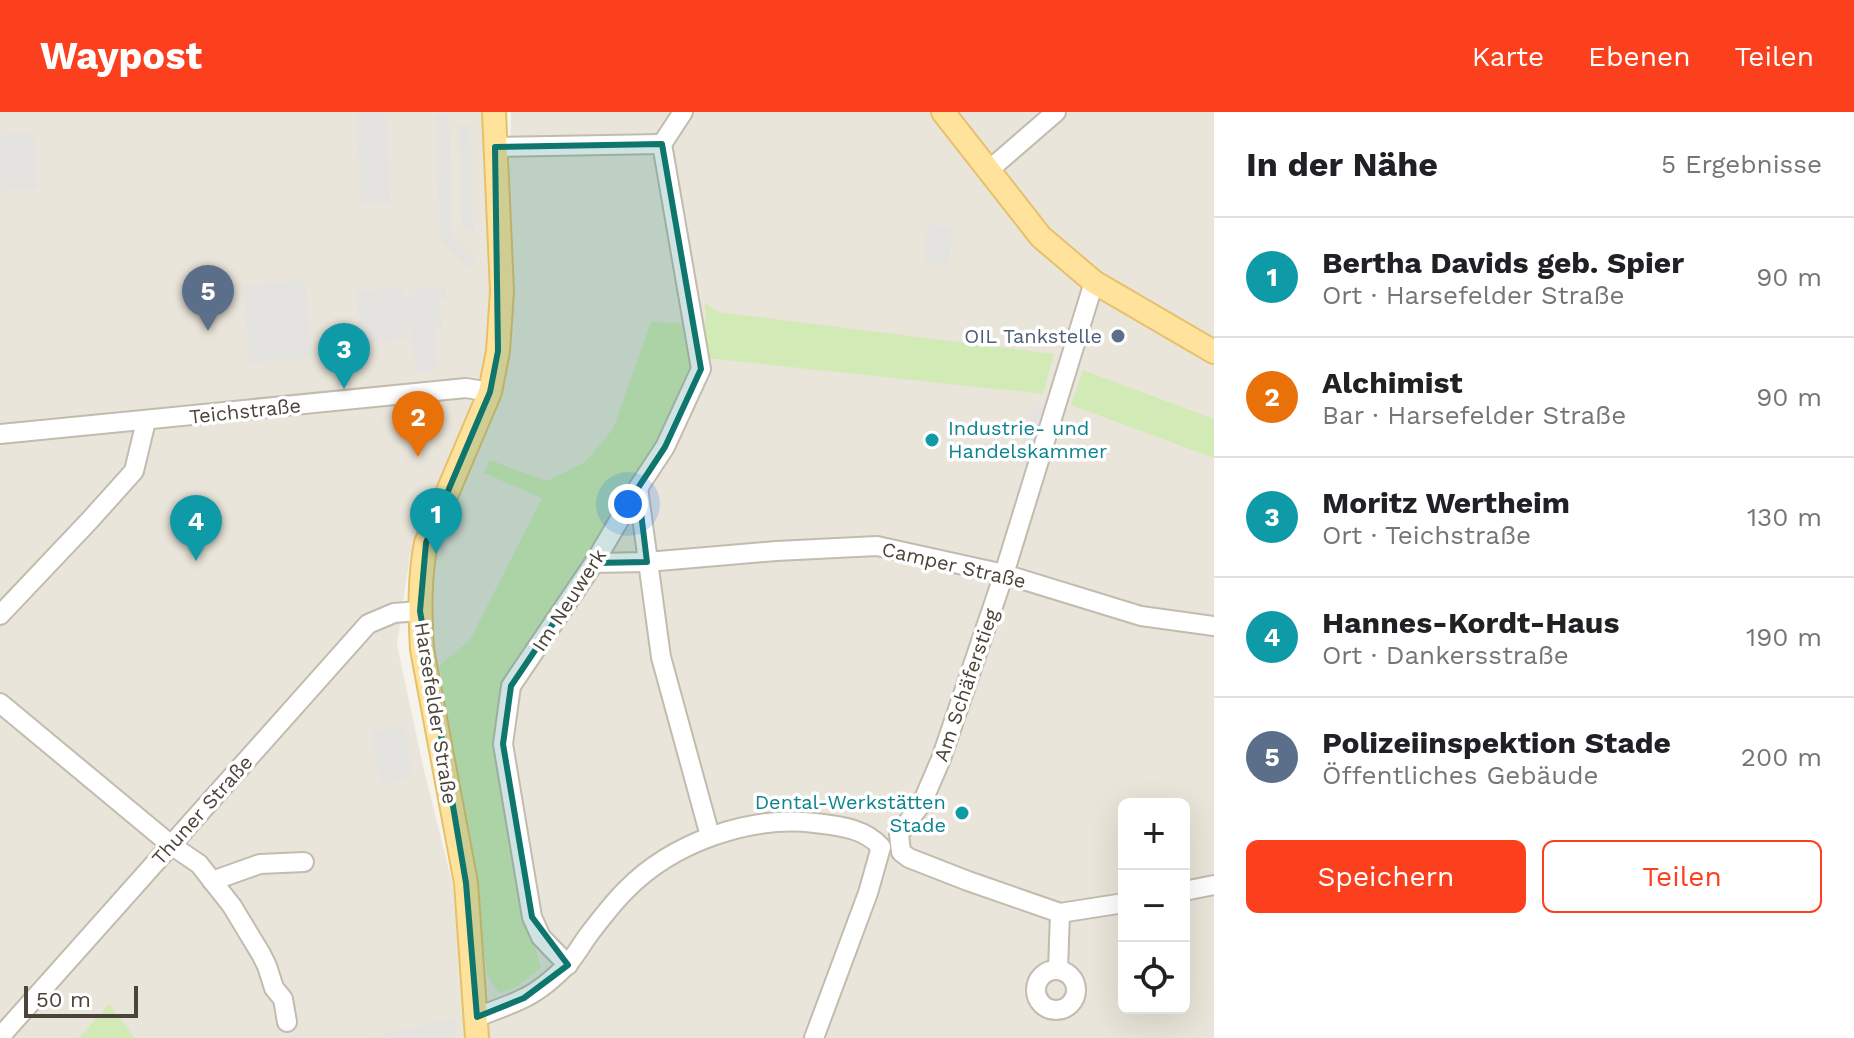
<!DOCTYPE html>
<html lang="de">
<meta charset="utf-8">
<style>
body{margin:0;font-family:"Work Sans",sans-serif;background:#f6f6f6;color:#202124}
.controls{position:absolute;right:24px;bottom:24px;display:grid;overflow:hidden;border-radius:12px;box-shadow:0 8px 32px #0002}
.controls button{width:72px;height:72px;display:grid;place-items:center;padding:0;border:0;border-bottom:2px solid #e0e0e0;background:#fff;color:#202124;font:40px sans-serif}
.scale{position:absolute;left:24px;bottom:20px;width:114px;box-sizing:border-box;padding-left:8px;border:4px solid #4b4439;border-top:0;font-size:22px;line-height:28px;white-space:nowrap;color:#4b4439;-webkit-text-stroke:6px #fff;paint-order:stroke}
.you{position:absolute;left:628px;top:392px;width:28px;height:28px;margin:-20px;border:6px solid #fff;border-radius:50%;background:#1a73e8;box-shadow:0 0 0 12px #1a73e833}
.badge{display:grid;place-items:center;width:52px;height:52px;border-radius:50%;background:#fc3f1d;color:#fff;font-size:26px;font-weight:700}
.pin{position:absolute;translate:-50% -66px;filter:drop-shadow(0 2px 4px #0008)}
.pin::after{content:'';position:absolute;top:42px;width:28px;height:24px;background:inherit;clip-path:polygon(0 0,100% 0,50% 100%)}
.list{margin:0;padding:0;list-style:none}
h2{display:flex;justify-content:space-between;align-items:center;height:104px;margin:0;padding:0 32px;font-size:34px}
h2 small{font-size:26px;font-weight:400;color:#757577}
.list li{display:grid;grid-template-columns:52px 1fr auto;gap:24px;align-items:center;box-sizing:border-box;height:120px;padding:0 32px;border-top:2px solid #e0e0e0}
.list b{display:block;font-size:30px;white-space:nowrap}
.list p{margin:0;font-size:26px;white-space:nowrap;color:#757577}
.list em{font-size:26px;font-style:normal;color:#757577}
.actions{display:flex;gap:16px;padding:24px 32px}
.actions a{flex:1;padding:18px 0;border:2px solid #fc3f1d;border-radius:12px;text-align:center;font-size:28px;color:#fc3f1d}
.actions .main{background:#fc3f1d;color:#fff}
.icon{flex:none;width:44px;height:44px;fill:none;stroke:currentColor;stroke-width:2;stroke-linecap:round;stroke-linejoin:round}
.map{position:relative;flex:none;width:1214px;height:926px;overflow:hidden}
header{display:flex;align-items:center;gap:48px;box-sizing:border-box;height:112px;padding:0 40px;background:#fc3f1d;color:#fff}
header strong{font-size:38px}
nav{display:flex;gap:44px;margin-inline-start:auto;font-size:28px}
main{display:flex}
aside{flex:1;background:#fff}
.map>svg:first-child{display:block}
.residential{fill:#eae5da;fill-rule:evenodd}
.green{fill:#d2eab5}
.parking{fill:#e5e3e0}
.lines{fill:none;stroke-linecap:round;stroke-linejoin:round}
.minor-casing{stroke:#c2bbae;stroke-width:22}
.major-casing{stroke:#e6c16a;stroke-width:26}
.minor{stroke:#fff;stroke-width:18}
.major{stroke:#ffe39c;stroke-width:22}
.marked{fill:#0f766e;fill-opacity:0.2;stroke:#0f766e;stroke-width:6;stroke-linejoin:round}
.service-dot{fill:#5c6f8a;stroke:#fff;stroke-width:3}
.culture-dot{fill:#0f9aa8;stroke:#fff;stroke-width:3}
.labels{text-anchor:middle;dominant-baseline:central;stroke-width:7;stroke-linejoin:round;paint-order:stroke}
.service-label{font-size:20px;fill:#4e5e75;stroke:#fff;text-anchor:end}
.street-label{font-size:20px;fill:#4b4439;stroke:#fff}
.culture-label{font-size:20px;fill:#0d838f;stroke:#fff;text-anchor:start}
</style>
<header>
<strong>Waypost</strong>
<nav><a>Karte</a><a>Ebenen</a><a>Teilen</a></nav>
</header>
<main>
<div class="map">
<svg width="1214" height="926" viewBox="0 0 1214 926">
<rect width="100%" height="100%" fill="#f6f3ec"/>
<!-- residential -->
<g class="residential">
<path d="M 0,0 L 489,0 L 497,181 L 488,272 L 421,430 L 410,443 L 397,533 L 423,654 L 452,770 L 465,856 L 470,926 L 0,926 Z"/>
<path d="M 511,0 L 1214,0 L 1214,926 L 488,926 L 471,768 L 436,574 L 429,488 L 431,455 L 497,275 L 507,178 ZM 1124,692 L 1184,692 L 1184,896 L 1124,896 Z"/>
</g>
<!-- green -->
<g class="green">
<path d="M 705,191 L 718,200 L 1054,242 L 1043,282 L 707,246 L 700,209 L 706,209 Z"/>
<path d="M 651,210 L 681,211 L 691,255 L 636,371 L 507,572 L 497,642 L 526,805 L 541,856 L 515,876 L 499,881 L 487,863 L 474,753 L 443,582 L 440,553 L 470,528 L 542,386 L 484,361 L 489,348 L 547,369 L 585,350 L 613,317 Z"/>
<path d="M 1083,258 L 1214,307 L 1214,346 L 1071,293 Z"/>
<path d="M 109,892 L 135,926 L 79,926 Z"/>
</g>
<!-- parking -->
<g class="parking">
<path d="M 356,0 L 385,0 L 385,7 L 388,7 L 390,91 L 361,91 Z"/>
<path d="M 435,3 L 449,3 L 453,124 L 477,147 L 469,157 L 440,129 Z"/>
<path d="M 470,10 L 474,122 L 462,112 L 458,11 Z"/>
<path d="M 34,21 L 37,77 L 0,79 L 0,23 Z"/>
<path d="M 928,112 L 954,115 L 948,154 L 923,152 Z"/>
<path d="M 305,168 L 312,246 L 249,251 L 243,173 Z"/>
<path d="M 446,174 L 446,186 L 440,187 L 442,216 L 434,217 L 438,254 L 427,260 L 416,260 L 406,190 L 409,227 L 362,232 L 356,179 L 404,175 L 405,186 L 417,184 L 417,176 Z"/>
<path d="M 1047,291 L 1028,352 L 1019,358 L 1016,353 L 1031,298 Z"/>
<path d="M 404,614 L 413,666 L 380,672 L 371,619 Z"/>
<path d="M 456,906 L 457,926 L 366,926 Z"/>
</g>
<g class="lines">
<!-- minor casing -->
<g class="minor-casing">
<g id="minor">
<path d="M 495,35 L 662,32"/>
<path d="M 989,58 L 1056,0"/>
<path d="M 1094,170 L 1004,462 L 941,647 L 922,691 L 899,722 L 901,740 L 909,746 L 968,769 L 1060,801 L 1124,791"/>
<path d="M 0,322 L 466,276 L 490,280"/>
<path d="M 638,376 L 661,545 L 710,724"/>
<path d="M 594,451 L 647,450 L 776,439 L 877,434 L 1004,462 L 1141,504 L 1214,514"/>
<path d="M 0,503 L 90,408 L 134,359 L 146,309"/>
<path d="M 0,591 L 171,733 L 199,752 L 232,794 L 261,842 L 267,854 L 274,876 L 283,887 L 287,910"/>
<path d="M 212,769 L 260,752 L 304,750"/>
<path d="M 1184,779 L 1214,773"/>
<path d="M 568,853 L 541,825 L 532,805 L 503,632 L 511,574 L 594,451 L 638,376 L 665,335 L 701,257 L 662,32 L 683,0"/>
<path d="M 1058,858 L 1060,801"/>
<circle cx="1056" cy="878" r="20"/>
<path d="M 477,905 C 492,899 508,894 522,887 C 538,880 554,866 566,854 C 574,846 580,835 587,825 C 599,809 612,792 626,778 C 672,731 749,703 815,711 C 839,714 864,716 881,735 L 868,781 L 814,926"/>
<path d="M 0,925 L 368,512 L 394,501 L 420,499"/>
</g>
</g>
<!-- major casing -->
<g class="major-casing">
<g id="major">
<path d="M 943,0 L 1041,125 L 1094,170 L 1214,240"/>
<path d="M 477,926 L 466,771 L 422,537 C 420,501 419,467 426,431 L 490,280 L 498,239 L 502,179 L 494,0"/>
</g>
</g>
<!-- minor -->
<use href="#minor" class="minor"/>
<!-- major -->
<use href="#major" class="major"/>
</g>
<!-- marked area -->
<path class="marked" d="M 662,32 L 701,257 L 665,335 L 638,376 L 647,450 L 594,451 L 511,574 L 503,632 L 532,805 L 568,853 L 524,886 L 477,905 L 466,771 L 420,499 L 426,431 L 490,280 L 498,239 L 495,35 Z"/>
<!-- markers -->
<circle class="service-dot" cx="1118" cy="224" r="8"/>
<g class="culture-dot">
<circle cx="932" cy="328" r="8"/>
<circle cx="962" cy="701" r="8"/>
</g>
<g class="labels">
<!-- service labels -->
<g class="service-label">
<text x="1102" y="224">OIL Tankstelle</text>
</g>
<!-- street labels -->
<g class="street-label">
<text transform="translate(245 299) rotate(-6)">Teichstraße</text>
<text transform="translate(954 453) rotate(13)">Camper Straße</text>
<text transform="translate(569 488) rotate(-57)">Im Neuwerk</text>
<text transform="translate(966 573) rotate(-71)">Am Schäferstieg</text>
<text transform="translate(436 601) rotate(81)">Harsefelder Straße</text>
<text transform="translate(202 698) rotate(-48)">Thuner Straße</text>
</g>
<!-- culture labels -->
<g class="culture-label">
<text x="948" y="316">Industrie- und<tspan x="948" dy="23">Handelskammer</tspan></text>
<text x="946" y="690" text-anchor="end">Dental-Werkstätten<tspan x="946" dy="23">Stade</tspan></text>
</g>
</g>
</svg>
<div class="controls">
<button>+</button>
<button>−</button>
<button><svg class="icon" aria-label="locate" viewBox="0 0 24 24"><circle cx="12" cy="12" r="6"/><path d="M12 2v4M12 18v4M2 12h4M18 12h4"/></svg></button>
</div>
<div class="scale">50 m</div>
<div class="you"></div>
<div class="pin badge" style="left:436px;top:442px;background:#0f9aa8">1</div>
<div class="pin badge" style="left:418px;top:345px;background:#e8710a">2</div>
<div class="pin badge" style="left:344px;top:277px;background:#0f9aa8">3</div>
<div class="pin badge" style="left:196px;top:449px;background:#0f9aa8">4</div>
<div class="pin badge" style="left:208px;top:219px;background:#5c6f8a">5</div>
</div>
<aside>
<h2>In der Nähe<small>5 Ergebnisse</small></h2>
<ul class="list">
<li><span class="badge" style="background:#0f9aa8">1</span><div><b>Bertha Davids geb. Spier</b><p>Ort · Harsefelder Straße</p></div><em>90 m</em></li>
<li><span class="badge" style="background:#e8710a">2</span><div><b>Alchimist</b><p>Bar · Harsefelder Straße</p></div><em>90 m</em></li>
<li><span class="badge" style="background:#0f9aa8">3</span><div><b>Moritz Wertheim</b><p>Ort · Teichstraße</p></div><em>130 m</em></li>
<li><span class="badge" style="background:#0f9aa8">4</span><div><b>Hannes-Kordt-Haus</b><p>Ort · Dankersstraße</p></div><em>190 m</em></li>
<li><span class="badge" style="background:#5c6f8a">5</span><div><b>Polizeiinspektion Stade</b><p>Öffentliches Gebäude</p></div><em>200 m</em></li>
</ul>
<div class="actions"><a class="main">Speichern</a><a>Teilen</a></div>
</aside>
</main>
